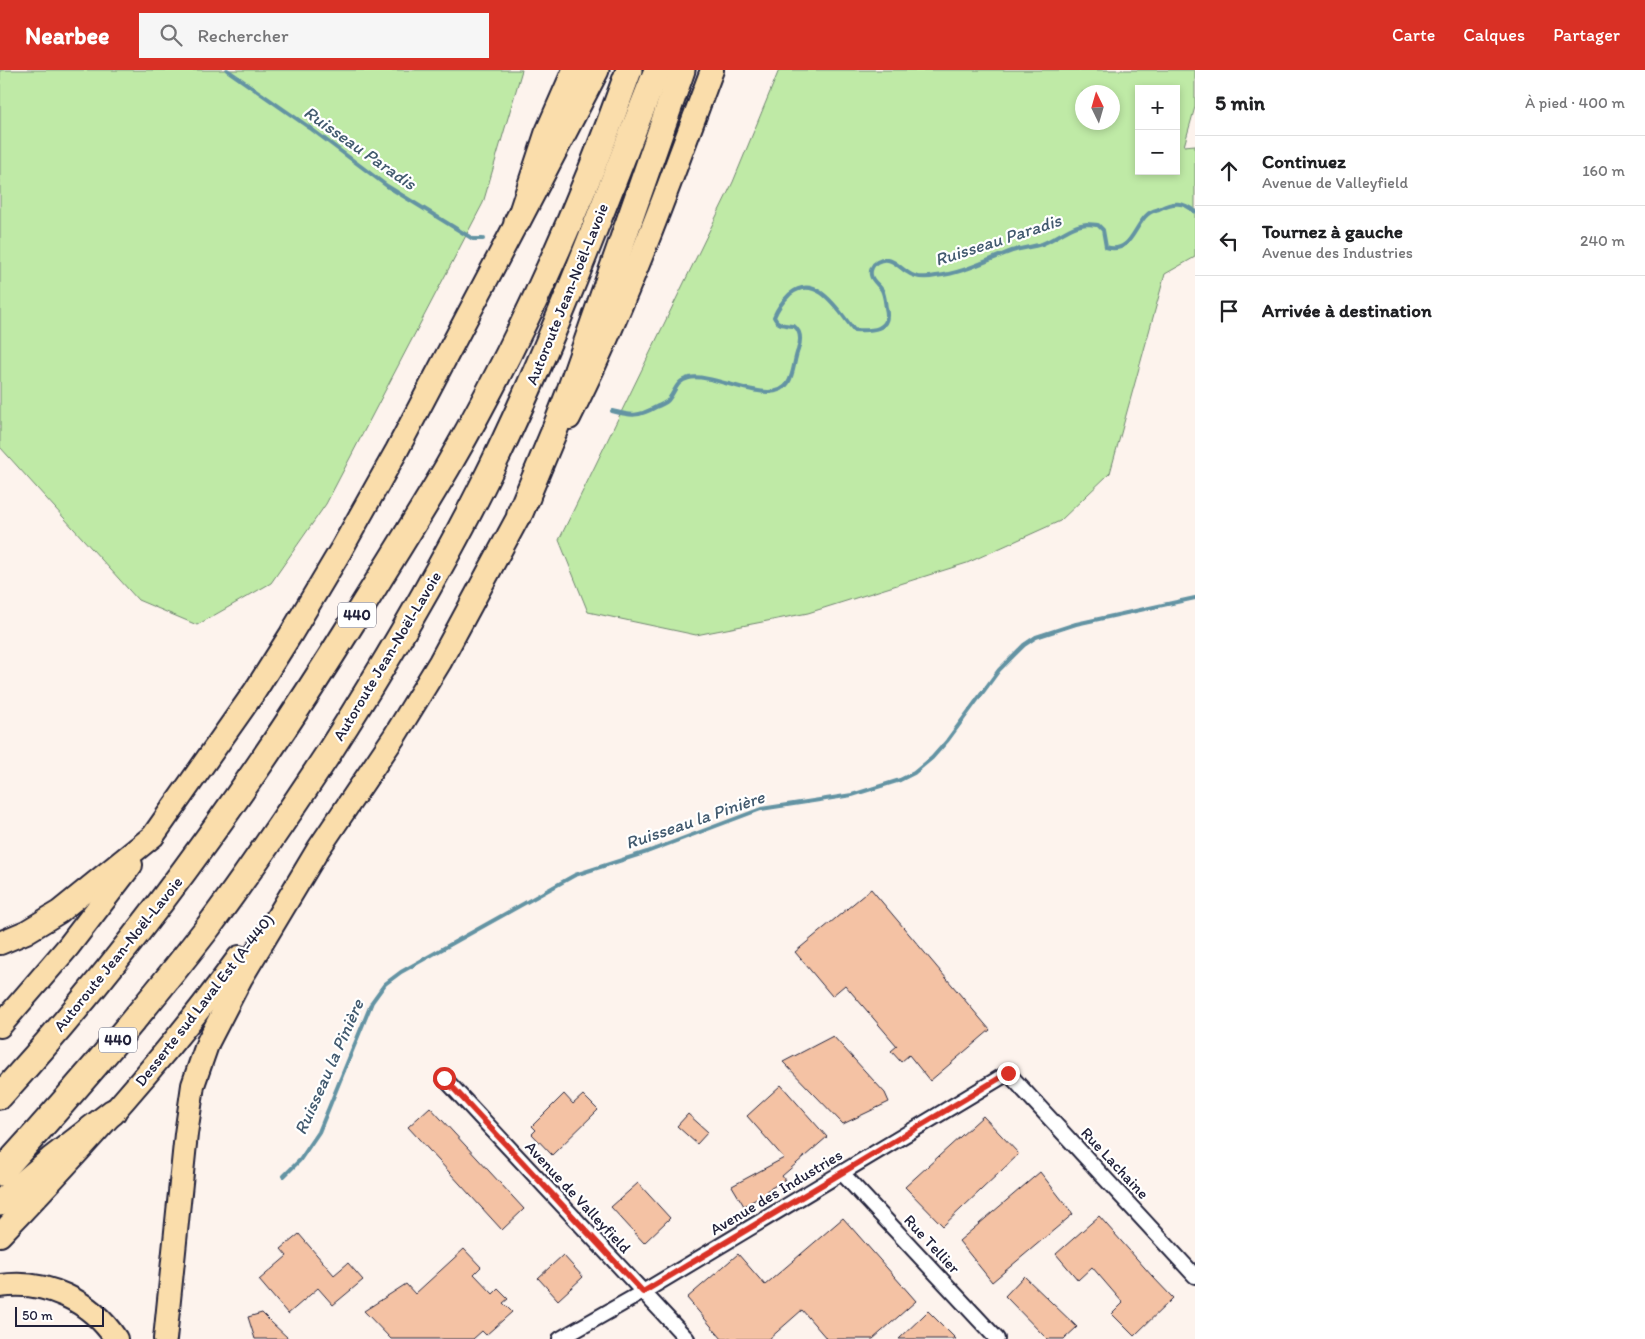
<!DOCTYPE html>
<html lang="fr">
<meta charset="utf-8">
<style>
body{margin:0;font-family:Itim,sans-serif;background:#f6f6f6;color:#202124}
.controls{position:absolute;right:15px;top:15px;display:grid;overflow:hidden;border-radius:0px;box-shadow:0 2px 8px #0003}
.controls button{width:45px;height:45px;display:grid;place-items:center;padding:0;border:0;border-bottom:1px solid #e0e0e0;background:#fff;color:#202124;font:25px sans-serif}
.compass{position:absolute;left:1075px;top:15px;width:45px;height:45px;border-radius:50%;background:#fff;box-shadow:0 2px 8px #0003;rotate:355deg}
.scale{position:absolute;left:15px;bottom:12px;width:89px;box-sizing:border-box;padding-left:5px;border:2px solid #22223b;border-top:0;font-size:14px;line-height:18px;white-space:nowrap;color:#22223b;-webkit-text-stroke:4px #fff;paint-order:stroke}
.stop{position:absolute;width:15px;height:15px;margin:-11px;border:4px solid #d93025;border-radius:50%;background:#fff}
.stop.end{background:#d93025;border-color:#fff;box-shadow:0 1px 5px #0008}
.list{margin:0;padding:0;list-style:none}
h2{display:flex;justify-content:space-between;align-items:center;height:65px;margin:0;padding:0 20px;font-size:21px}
h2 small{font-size:16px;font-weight:400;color:#757577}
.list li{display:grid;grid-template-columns:32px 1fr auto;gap:15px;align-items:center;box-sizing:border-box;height:70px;padding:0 20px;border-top:1px solid #e0e0e0}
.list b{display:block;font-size:19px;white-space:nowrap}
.list p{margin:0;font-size:16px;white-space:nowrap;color:#757577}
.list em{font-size:16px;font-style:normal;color:#757577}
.icon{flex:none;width:28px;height:28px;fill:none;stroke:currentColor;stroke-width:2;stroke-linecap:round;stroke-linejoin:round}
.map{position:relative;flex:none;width:1195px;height:1269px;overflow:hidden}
header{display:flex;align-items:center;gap:30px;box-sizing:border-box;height:70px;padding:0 25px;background:#d93025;color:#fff}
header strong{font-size:24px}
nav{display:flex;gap:28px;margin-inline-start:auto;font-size:18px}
.search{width:350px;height:45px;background:#f6f6f6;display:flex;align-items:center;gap:12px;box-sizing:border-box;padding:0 18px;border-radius:0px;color:#757577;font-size:19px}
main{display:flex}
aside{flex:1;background:#fff}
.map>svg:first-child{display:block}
.green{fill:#bfeaa6;stroke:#708670;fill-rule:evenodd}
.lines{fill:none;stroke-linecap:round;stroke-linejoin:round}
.stream{stroke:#6393a3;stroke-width:4}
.building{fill:#f4c2a4;stroke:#22223b}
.minor-casing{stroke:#22223b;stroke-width:18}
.trunk-casing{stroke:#22223b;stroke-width:26}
.motorway-casing{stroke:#22223b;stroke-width:29}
.minor{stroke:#fff;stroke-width:14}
.trunk{stroke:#faddab;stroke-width:22}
.motorway{stroke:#faddab;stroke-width:25}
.route{stroke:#d93025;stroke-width:6}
.labels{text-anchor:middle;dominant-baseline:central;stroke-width:4.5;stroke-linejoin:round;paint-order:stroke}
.shield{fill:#fff;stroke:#646476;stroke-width:1}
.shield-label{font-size:15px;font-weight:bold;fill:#22223b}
.street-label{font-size:16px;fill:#22223b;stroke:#fff}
.water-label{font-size:18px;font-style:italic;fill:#425a6f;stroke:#fff}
</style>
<header>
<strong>Nearbee</strong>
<div class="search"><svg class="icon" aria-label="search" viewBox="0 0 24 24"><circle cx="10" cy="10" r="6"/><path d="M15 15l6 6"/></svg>Rechercher</div>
<nav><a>Carte</a><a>Calques</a><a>Partager</a></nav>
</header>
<main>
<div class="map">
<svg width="1195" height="1269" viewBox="0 0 1195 1269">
<rect width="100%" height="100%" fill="#fdf3ed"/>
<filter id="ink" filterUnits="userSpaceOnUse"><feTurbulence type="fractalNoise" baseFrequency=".02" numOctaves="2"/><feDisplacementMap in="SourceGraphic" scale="10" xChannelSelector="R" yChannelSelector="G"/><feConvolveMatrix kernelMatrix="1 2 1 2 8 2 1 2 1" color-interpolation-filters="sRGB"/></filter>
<g filter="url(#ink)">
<!-- green -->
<g class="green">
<path d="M 0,0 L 522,0 L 483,133 L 326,434 L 271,513 L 197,555 L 138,530 L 0,377 Z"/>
<path d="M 779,0 L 1195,0 L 1195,37 L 1184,76 L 1195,75 L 1195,187 L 1165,204 L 1110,403 L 1060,451 L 967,493 L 808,543 L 696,565 L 588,542 L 559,470 L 733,112 ZM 1139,19 L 1176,19 L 1176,101 L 1139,101 ZM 1082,22 L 1112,22 L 1112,52 L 1082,52 Z"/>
</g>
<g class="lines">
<!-- stream -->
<g class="stream">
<path d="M 227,0 L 310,58 L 387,116 L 473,169 L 483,169"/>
<path d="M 612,341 C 632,346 638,347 656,337 C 660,335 667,333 669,329 C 676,320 676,311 689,308 C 713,302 773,338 788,313 C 794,304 794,290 798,280 C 801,271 802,262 794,256 C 785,255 778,256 774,247 C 777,239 784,230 790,224 C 817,202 839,242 854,260 C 871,261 892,261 886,238 C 885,232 885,226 882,220 C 879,215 872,211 871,205 C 870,200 873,194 877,192 C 891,185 897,196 907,202 C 915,208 927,208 936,206 C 964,203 987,190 1012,181 C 1022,178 1032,177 1042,174 C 1056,169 1071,155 1087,154 C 1090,154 1095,155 1098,155 L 1103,160 L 1106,177 C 1131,185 1134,155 1148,144 C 1151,141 1156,140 1159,139 C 1173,132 1183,131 1195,142"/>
<path d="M 284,1106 L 300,1090 L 319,1062 L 372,932 L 385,914 L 401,902 L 575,805 L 647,782 L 761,739 L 852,725 L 900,710 L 914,703 L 932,688 L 947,671 L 999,600 L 1024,575 L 1036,567 L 1076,554 L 1195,528"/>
</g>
</g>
<!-- building -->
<g class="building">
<path d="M 871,819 L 990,960 L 930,1011 L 909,985 L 901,992 L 891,981 L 897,976 L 845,915 L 832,926 L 795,882 Z"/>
<path d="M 833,966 L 885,1023 L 889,1032 L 843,1054 L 783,992 Z"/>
<path d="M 781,1015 L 827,1067 L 782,1106 L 785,1110 L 766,1121 L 767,1123 L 744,1136 L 732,1116 L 784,1088 L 747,1046 Z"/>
<path d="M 564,1024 L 573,1034 L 583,1025 L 598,1040 L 552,1085 L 532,1064 L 536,1060 L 532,1056 Z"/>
<path d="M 430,1037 L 524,1139 L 502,1160 L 408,1057 Z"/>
<path d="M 688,1044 L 708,1062 L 697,1074 L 677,1056 Z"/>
<path d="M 983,1046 L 1019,1084 L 943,1156 L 905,1117 Z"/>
<path d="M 1040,1102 L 1073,1144 L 992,1212 L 959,1171 Z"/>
<path d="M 638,1113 L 670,1148 L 644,1173 L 611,1137 Z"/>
<path d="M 1099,1146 L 1152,1206 L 1173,1228 L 1134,1266 L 1112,1244 L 1123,1233 L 1092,1197 L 1078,1210 L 1056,1184 Z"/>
<path d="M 843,1148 L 916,1231 L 873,1269 L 827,1269 L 802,1240 L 769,1269 L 722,1269 L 687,1228 L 738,1184 L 765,1215 Z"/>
<path d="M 299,1164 L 334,1205 L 348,1193 L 363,1210 L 333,1235 L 318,1218 L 288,1244 L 259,1210 L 287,1186 L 281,1179 Z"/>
<path d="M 464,1179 L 481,1197 L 474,1204 L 493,1224 L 498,1219 L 508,1229 L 503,1233 L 512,1242 L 486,1265 L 482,1261 L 473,1269 L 391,1269 L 364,1241 L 406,1214 L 415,1224 Z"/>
<path d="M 563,1185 L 583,1207 L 558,1230 L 538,1208 Z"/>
<path d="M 1024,1206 L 1077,1257 L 1064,1269 L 1047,1269 L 1005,1226 Z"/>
<path d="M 928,1241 L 956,1269 L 899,1269 L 923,1246 Z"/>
<path d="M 262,1243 L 271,1252 L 289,1269 L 255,1269 L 248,1247 Z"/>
</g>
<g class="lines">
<!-- minor casing -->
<g class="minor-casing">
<g id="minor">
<path d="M 444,1008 L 687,1269"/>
<path d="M 842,1103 L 997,1269"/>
<path d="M 560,1269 L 643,1222 L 1008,1003 L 1195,1206"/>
</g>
</g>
<!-- trunk casing -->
<g class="trunk-casing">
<g id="trunk">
<path d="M 569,348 C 626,236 668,117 712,0"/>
<path d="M 0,873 L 26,862 L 59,842 L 153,766 L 255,621 L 291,564 L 341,480 L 397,380 L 517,152 L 546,64 L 574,0"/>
<path d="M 0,956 L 68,877 L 131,795"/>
<path d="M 0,1165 C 85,1076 167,986 239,887"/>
<path d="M 0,1216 C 46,1209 91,1231 116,1269"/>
<path d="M 165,1269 L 186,1064 L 193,1015 L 208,972 L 241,908 L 319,778 L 394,667 L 440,592 L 529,427"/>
</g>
</g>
<!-- motorway casing -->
<g class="motorway-casing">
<g id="motorway">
<path d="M 517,152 L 596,0"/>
<path d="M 520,443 L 553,364 L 569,323 L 682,0"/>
<path d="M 0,1026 C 134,879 250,717 355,548 C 386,498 417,449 447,398 C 520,272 580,137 629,0"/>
<path d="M 0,1103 C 72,1024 141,944 206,860 C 249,803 289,743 328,684 C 383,598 435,510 481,419 C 549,284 601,141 657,0"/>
<path d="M 0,1133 L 51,1090 L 113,1042"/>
</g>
</g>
<!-- minor -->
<use href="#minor" class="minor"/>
<!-- trunk -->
<use href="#trunk" class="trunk"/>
<!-- motorway -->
<use href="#motorway" class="motorway"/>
</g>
</g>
<g class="lines" filter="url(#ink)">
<!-- route -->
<path class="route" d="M 444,1008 L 643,1222 L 1008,1003"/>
</g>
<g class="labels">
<!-- shield labels -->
<g class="shield">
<rect x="338" y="532.5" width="38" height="25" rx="4"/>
<rect x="99" y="957.5" width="38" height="25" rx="4"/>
</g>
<g class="shield-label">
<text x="357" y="545">440</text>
<text x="118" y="970">440</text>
</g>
<!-- street labels -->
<g class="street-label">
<text transform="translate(567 224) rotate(-68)">Autoroute Jean-Noël-Lavoie</text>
<text transform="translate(387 586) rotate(-59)">Autoroute Jean-Noël-Lavoie</text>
<text transform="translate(118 884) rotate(-51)">Autoroute Jean-Noël-Lavoie</text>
<text transform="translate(204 930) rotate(-52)">Desserte sud Laval Est (A-440)</text>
<text transform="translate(1115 1093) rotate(47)">Rue Lachaine</text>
<text transform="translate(776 1122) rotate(-31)">Avenue des Industries</text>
<text transform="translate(578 1127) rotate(47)">Avenue de Valleyfield</text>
<text transform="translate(932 1174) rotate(47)">Rue Tellier</text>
</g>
<!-- water labels -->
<g class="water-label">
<text transform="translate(360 78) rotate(35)">Ruisseau Paradis</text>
<text transform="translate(998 170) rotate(-18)">Ruisseau Paradis</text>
<text transform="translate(695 750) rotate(-19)">Ruisseau la Pinière</text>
<text transform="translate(329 997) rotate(-66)">Ruisseau la Pinière</text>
</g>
</g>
</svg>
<div class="controls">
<button>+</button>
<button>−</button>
</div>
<svg class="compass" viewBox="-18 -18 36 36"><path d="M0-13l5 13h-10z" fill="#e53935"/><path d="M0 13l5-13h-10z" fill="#757577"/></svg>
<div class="scale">50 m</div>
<div class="stop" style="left:444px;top:1008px"></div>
<div class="stop end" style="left:1008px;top:1003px"></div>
</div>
<aside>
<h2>5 min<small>À pied · 400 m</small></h2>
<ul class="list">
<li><svg class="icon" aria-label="ahead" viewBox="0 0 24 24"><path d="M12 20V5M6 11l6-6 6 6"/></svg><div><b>Continuez</b><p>Avenue de Valleyfield</p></div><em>160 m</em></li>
<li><svg class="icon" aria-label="left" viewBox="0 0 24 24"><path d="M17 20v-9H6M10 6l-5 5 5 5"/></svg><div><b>Tournez à gauche</b><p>Avenue des Industries</p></div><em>240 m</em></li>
<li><svg class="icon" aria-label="arrive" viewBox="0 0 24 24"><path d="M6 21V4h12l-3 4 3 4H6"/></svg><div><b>Arrivée à destination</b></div></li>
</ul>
</aside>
</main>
